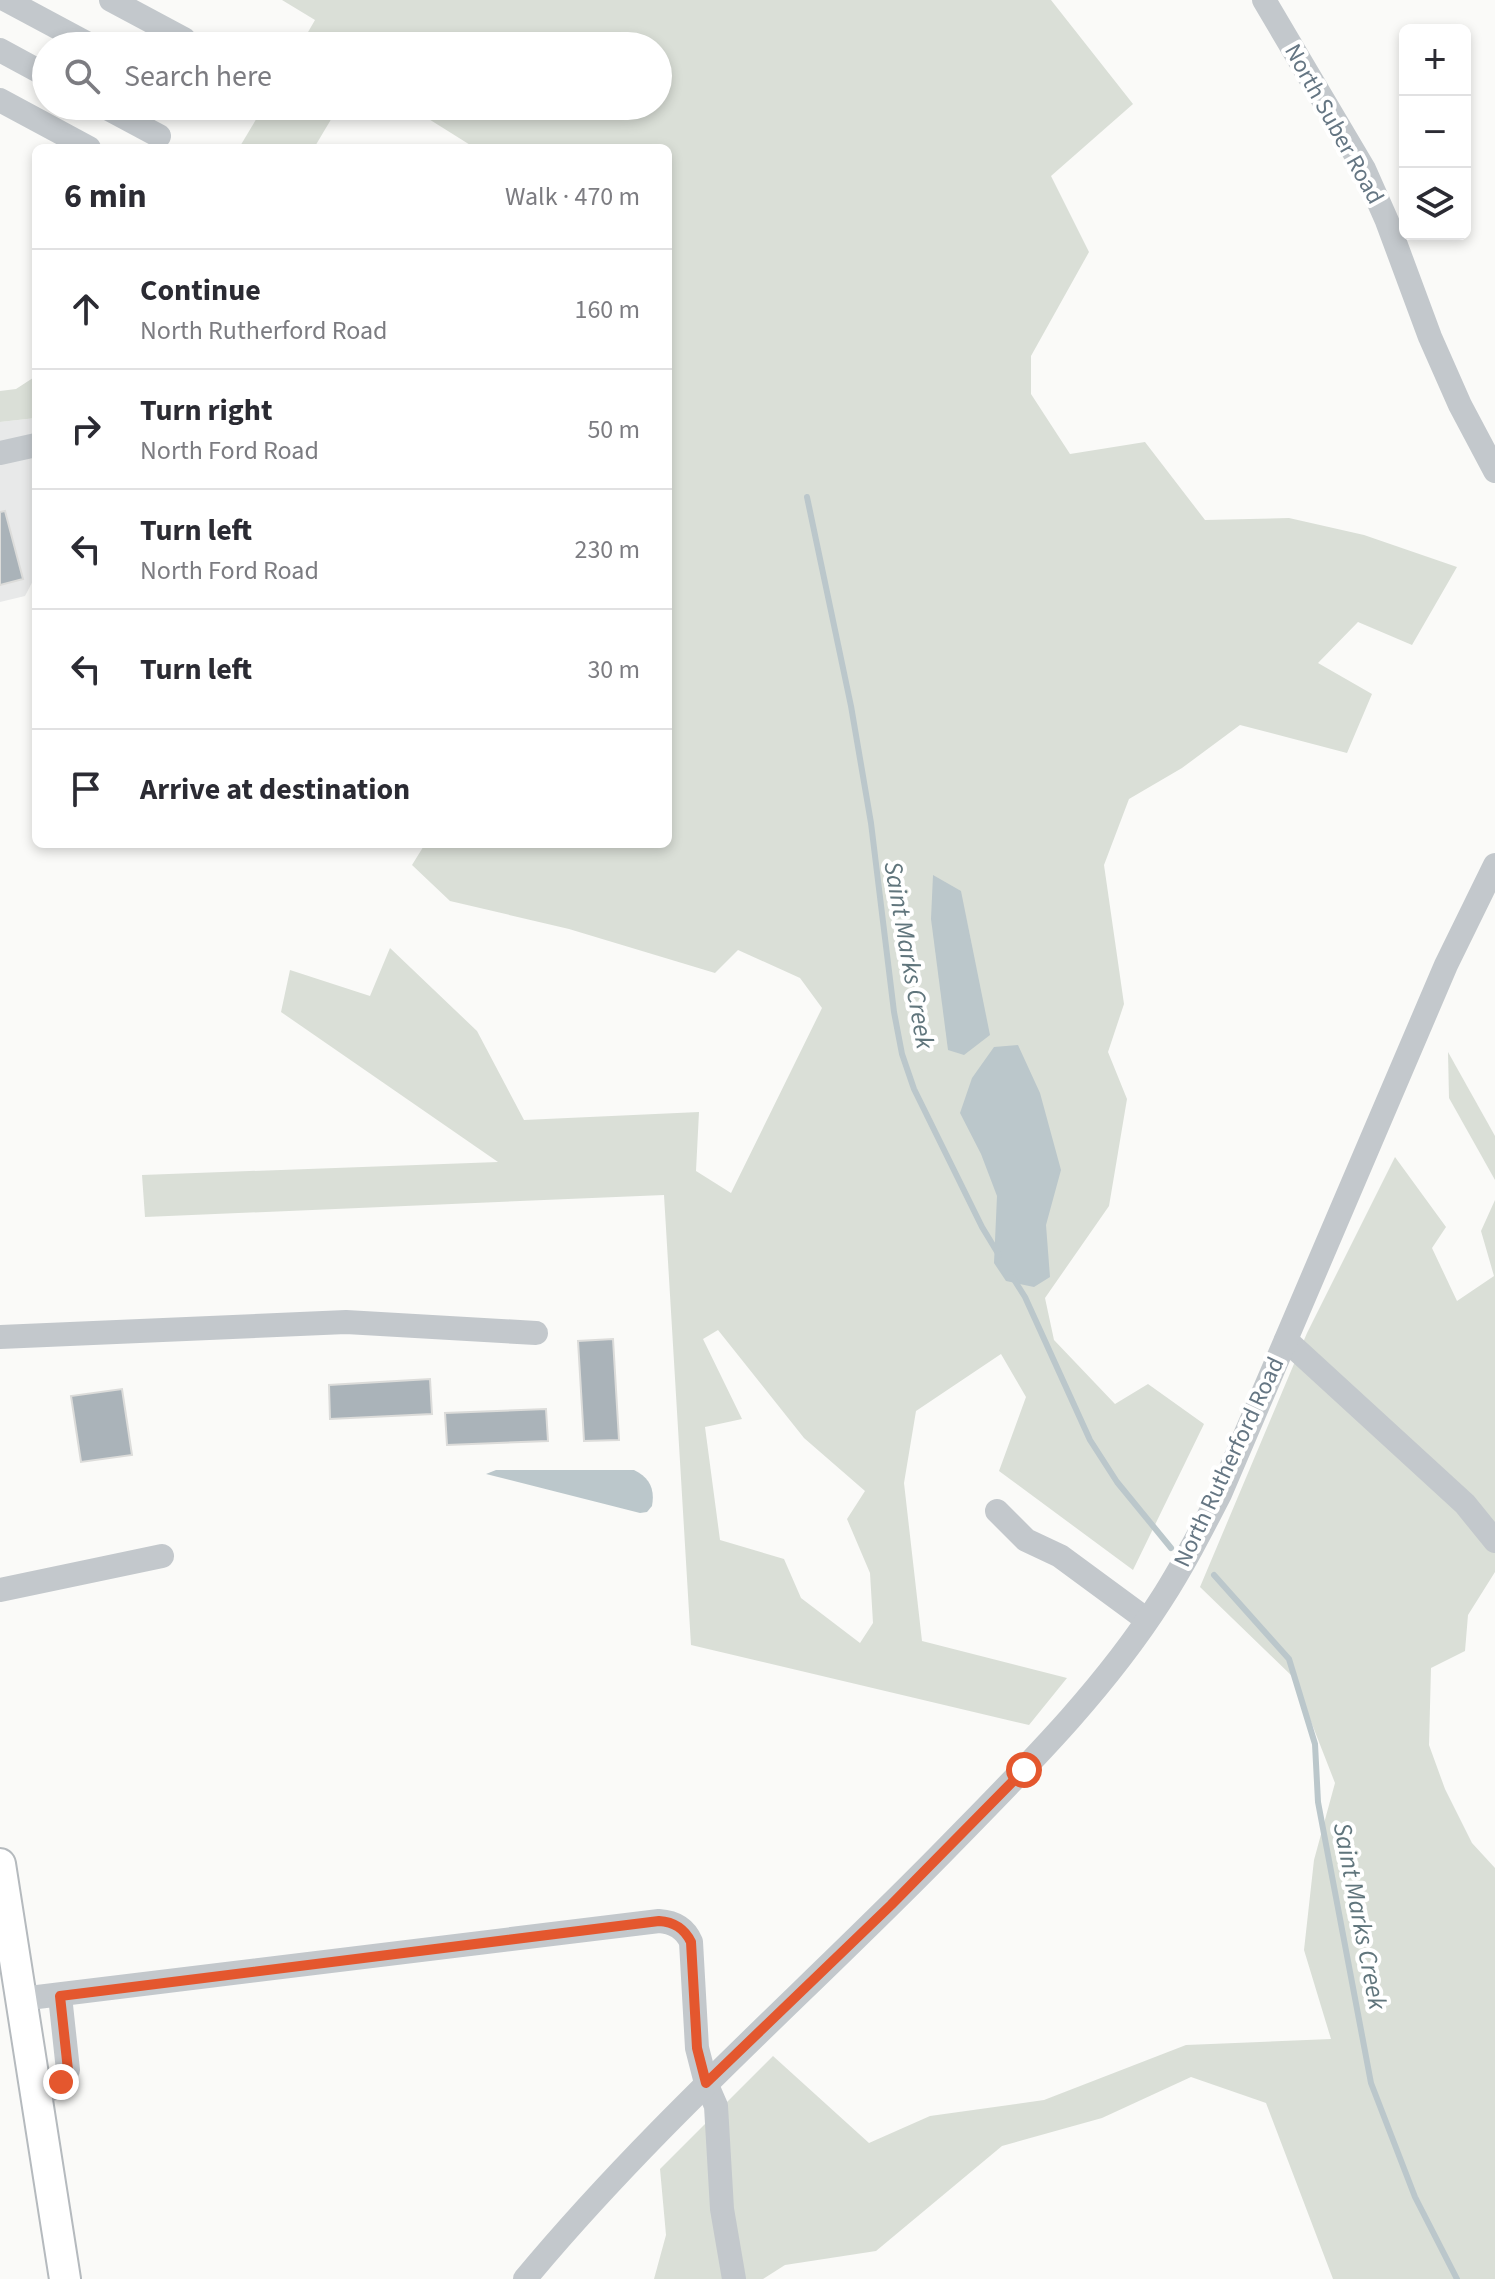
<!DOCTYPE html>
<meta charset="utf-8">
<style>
body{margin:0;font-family:"Source Sans 3",sans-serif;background:#f2f2f3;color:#2b2b33}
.controls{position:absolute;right:24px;top:24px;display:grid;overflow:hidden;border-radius:12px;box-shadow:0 4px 12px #0003}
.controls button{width:72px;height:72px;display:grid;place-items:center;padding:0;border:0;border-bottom:2px solid #e1e1e2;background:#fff;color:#2b2b33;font:40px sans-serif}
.stop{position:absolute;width:24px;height:24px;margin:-18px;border:6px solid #e4572e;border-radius:50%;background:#fff}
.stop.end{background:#e4572e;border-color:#fff;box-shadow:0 2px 8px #0008}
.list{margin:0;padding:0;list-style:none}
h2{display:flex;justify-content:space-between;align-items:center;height:104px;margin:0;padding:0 32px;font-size:34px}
h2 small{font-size:26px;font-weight:400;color:#7c7c81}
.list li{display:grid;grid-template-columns:52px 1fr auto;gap:24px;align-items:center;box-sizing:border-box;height:120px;padding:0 32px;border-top:2px solid #e1e1e2}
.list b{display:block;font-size:30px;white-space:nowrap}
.list p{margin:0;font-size:26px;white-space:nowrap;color:#7c7c81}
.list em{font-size:26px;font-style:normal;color:#7c7c81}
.icon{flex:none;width:44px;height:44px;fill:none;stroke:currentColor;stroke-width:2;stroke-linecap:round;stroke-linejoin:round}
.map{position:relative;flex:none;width:1495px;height:2279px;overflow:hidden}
.search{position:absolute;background:#fff;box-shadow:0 4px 12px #0003;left:32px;top:32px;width:640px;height:88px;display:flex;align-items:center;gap:20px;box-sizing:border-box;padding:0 28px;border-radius:44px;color:#7c7c81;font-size:30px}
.panel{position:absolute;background:#fff;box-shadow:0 4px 12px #0003;left:32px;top:144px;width:640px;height:704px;border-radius:12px}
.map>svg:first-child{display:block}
.built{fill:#e8e9e9}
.green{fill:#dadfd7;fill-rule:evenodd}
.water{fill:#bbc7cb}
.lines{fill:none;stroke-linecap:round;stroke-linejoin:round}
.stream{stroke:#bbc7cb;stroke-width:6}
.building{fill:#aab3b9;stroke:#dcdcda;stroke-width:2}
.major-casing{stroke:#b5babe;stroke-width:34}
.minor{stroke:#c3c8cc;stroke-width:24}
.major{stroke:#fff;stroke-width:30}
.route{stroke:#e4572e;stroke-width:10}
.labels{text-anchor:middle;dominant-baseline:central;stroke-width:8;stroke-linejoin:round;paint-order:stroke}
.street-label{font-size:24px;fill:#657683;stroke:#fff}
.water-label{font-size:26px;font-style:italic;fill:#60757c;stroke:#fff}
</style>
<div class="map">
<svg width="1495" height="2279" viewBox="0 0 1495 2279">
<rect width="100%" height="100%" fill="#fafaf8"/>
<!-- built -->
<path class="built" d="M 36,418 L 36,575 L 25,596 L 0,602 L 0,422 Z"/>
<!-- green -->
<g class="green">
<path d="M 282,0 L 1051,0 L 1133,104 L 1051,176 L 1089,252 L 1031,356 L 1031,394 L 1070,454 L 1145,442 L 1205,520 L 1289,518 L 1364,535 L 1457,567 L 1412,645 L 1358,622 L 1318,663 L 1372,694 L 1347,753 L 1240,725 L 1182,768 L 1129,799 L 1104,865 L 1124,1004 L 1108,1052 L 1127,1099 L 1109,1206 L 1045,1298 L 1054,1340 L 1115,1404 L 1148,1384 L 1204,1424 L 1133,1570 L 999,1471 L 1026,1397 L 1001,1354 L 916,1411 L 904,1483 L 922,1641 L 1067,1678 L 1029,1725 L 691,1645 L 664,1195 L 145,1217 L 142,1175 L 498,1162 L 281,1012 L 290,970 L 370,996 L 390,948 L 477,1031 L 524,1120 L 699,1112 L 696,1171 L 731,1193 L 822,1008 L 800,978 L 738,950 L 715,973 L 569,929 L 450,901 L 412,865 L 425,844 L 668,844 L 668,148 L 475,148 L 408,106 L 658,106 L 658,46 L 300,46 L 315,20 ZM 718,1330 L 804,1438 L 865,1491 L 847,1519 L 870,1573 L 873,1623 L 860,1643 L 801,1598 L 784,1559 L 720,1540 L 705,1427 L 742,1419 L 703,1339 Z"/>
<path d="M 264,106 L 339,106 L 314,148 L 239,148 Z"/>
<path d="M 36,376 L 36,418 L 0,422 L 0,391 L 16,389 Z"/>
<path d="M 1448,1052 L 1495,1136 L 1495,1180 L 1449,1098 Z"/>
<path d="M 1395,1157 L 1446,1227 L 1432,1248 L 1457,1301 L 1494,1276 L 1481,1231 L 1495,1200 L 1495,1572 L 1468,1615 L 1465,1651 L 1431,1668 L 1429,1745 L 1445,1789 L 1472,1843 L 1495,1868 L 1495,2279 L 1333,2279 L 1266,2103 L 1191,2077 L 1102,2118 L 1002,2146 L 876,2251 L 785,2265 L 763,2279 L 654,2279 L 666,2235 L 660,2169 L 773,2056 L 869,2143 L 930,2116 L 1044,2100 L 1186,2045 L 1331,2039 L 1304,1950 L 1314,1860 L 1335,1783 L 1294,1678 L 1200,1587 L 1307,1333 Z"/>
</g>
<!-- water -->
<g class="water">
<path d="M 933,875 L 961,891 L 990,1035 L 964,1055 L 948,1050 L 931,919 Z"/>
<path d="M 1018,1045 L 1040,1093 L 1061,1170 L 1046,1225 L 1050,1277 L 1034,1287 L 1006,1281 L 994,1263 L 997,1196 L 981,1154 L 960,1113 L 972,1078 L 994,1047 Z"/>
<path d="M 496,1470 L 634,1470 C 650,1478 655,1489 652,1506 L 647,1512 L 640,1513 L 486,1474 Z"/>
</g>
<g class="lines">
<!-- stream -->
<g class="stream">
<path d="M 807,497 L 851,706 L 871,823 L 894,1012 L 902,1054 L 914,1089 L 982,1227 L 999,1255"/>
<path d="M 1013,1278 L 1025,1297 L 1090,1440 L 1117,1482 L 1171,1548"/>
<path d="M 1214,1575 L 1289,1659 L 1315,1744 L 1318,1802 L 1371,2083 L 1415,2197 L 1457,2279"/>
</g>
</g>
<!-- building -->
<g class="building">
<path d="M 5,511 L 23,579 L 0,585 L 0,512 Z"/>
<path d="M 613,1339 L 619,1440 L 584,1441 L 578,1341 Z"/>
<path d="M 430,1379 L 432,1414 L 330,1419 L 329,1385 Z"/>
<path d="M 122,1389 L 132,1455 L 81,1462 L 71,1396 Z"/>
<path d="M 546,1409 L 548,1441 L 447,1445 L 445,1413 Z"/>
</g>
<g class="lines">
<!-- major casing -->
<g class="major-casing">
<path id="major" d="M 0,1864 L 65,2279"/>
</g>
<!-- minor -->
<g class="minor">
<path d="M 6,0 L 92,46"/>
<path d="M 111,0 L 184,39"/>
<path d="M 1264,0 L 1364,169 L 1387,221 L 1430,337 L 1460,405 L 1495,471"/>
<path d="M 0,50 L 46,75"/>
<path d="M 0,100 L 89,148"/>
<path d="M 103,106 L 159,136"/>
<path d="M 0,453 L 36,445"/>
<path d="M 0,1337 L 346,1322 L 536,1333"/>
<path d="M 1286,1340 L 1465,1504 L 1495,1541"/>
<path d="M 997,1511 L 1026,1540 L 1060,1556 L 1147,1620"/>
<path d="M 0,1590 L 162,1556"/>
<path d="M 21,1999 L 659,1921 C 674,1922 685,1928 691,1942 L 697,2048 L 706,2083 L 716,2106 L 722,2209 L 734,2279"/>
<path d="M 36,2092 L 55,2088 L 68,2070 L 60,1996"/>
<path d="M 525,2279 C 653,2125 804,1994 944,1851 C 1021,1772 1101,1694 1161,1600 C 1183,1566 1201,1531 1220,1494 L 1446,965 L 1495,865"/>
</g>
<!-- major -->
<use href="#major" class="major"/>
</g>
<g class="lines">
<!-- route -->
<path class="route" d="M 61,2082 L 68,2070 L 60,1996 L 659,1921 C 674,1922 684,1928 691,1942 L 697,2048 L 706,2083 L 891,1905 L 1024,1770"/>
</g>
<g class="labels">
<!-- street labels -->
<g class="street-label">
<text transform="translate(1334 124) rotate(61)">North Suber Road</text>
<text transform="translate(1229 1462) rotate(-65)">North Rutherford Road</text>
</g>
<!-- water labels -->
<g class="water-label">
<text transform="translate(909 955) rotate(80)">Saint Marks Creek</text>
<text transform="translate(1360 1916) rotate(79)">Saint Marks Creek</text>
</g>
</g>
</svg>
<div class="controls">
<button>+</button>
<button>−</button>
<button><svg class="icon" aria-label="layers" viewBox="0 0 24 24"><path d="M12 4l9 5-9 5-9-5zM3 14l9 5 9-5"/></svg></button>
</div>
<div class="stop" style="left:1024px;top:1770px"></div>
<div class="stop end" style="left:61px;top:2082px"></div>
<div class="search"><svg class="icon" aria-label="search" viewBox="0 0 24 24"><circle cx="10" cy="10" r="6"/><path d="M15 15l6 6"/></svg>Search here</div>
<section class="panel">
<h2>6 min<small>Walk · 470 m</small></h2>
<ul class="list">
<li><svg class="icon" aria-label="ahead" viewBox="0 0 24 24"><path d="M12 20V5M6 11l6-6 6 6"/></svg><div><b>Continue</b><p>North Rutherford Road</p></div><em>160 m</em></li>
<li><svg class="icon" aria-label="right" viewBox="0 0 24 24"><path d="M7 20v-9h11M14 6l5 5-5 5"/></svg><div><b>Turn right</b><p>North Ford Road</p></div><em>50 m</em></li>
<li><svg class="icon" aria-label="left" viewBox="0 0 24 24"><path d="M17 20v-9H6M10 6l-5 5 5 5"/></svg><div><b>Turn left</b><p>North Ford Road</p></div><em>230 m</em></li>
<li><svg class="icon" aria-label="left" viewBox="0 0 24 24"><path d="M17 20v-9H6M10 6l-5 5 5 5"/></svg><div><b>Turn left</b></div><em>30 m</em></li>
<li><svg class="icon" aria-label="arrive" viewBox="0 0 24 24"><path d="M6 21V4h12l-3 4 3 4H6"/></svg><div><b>Arrive at destination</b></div></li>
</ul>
</section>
</div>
